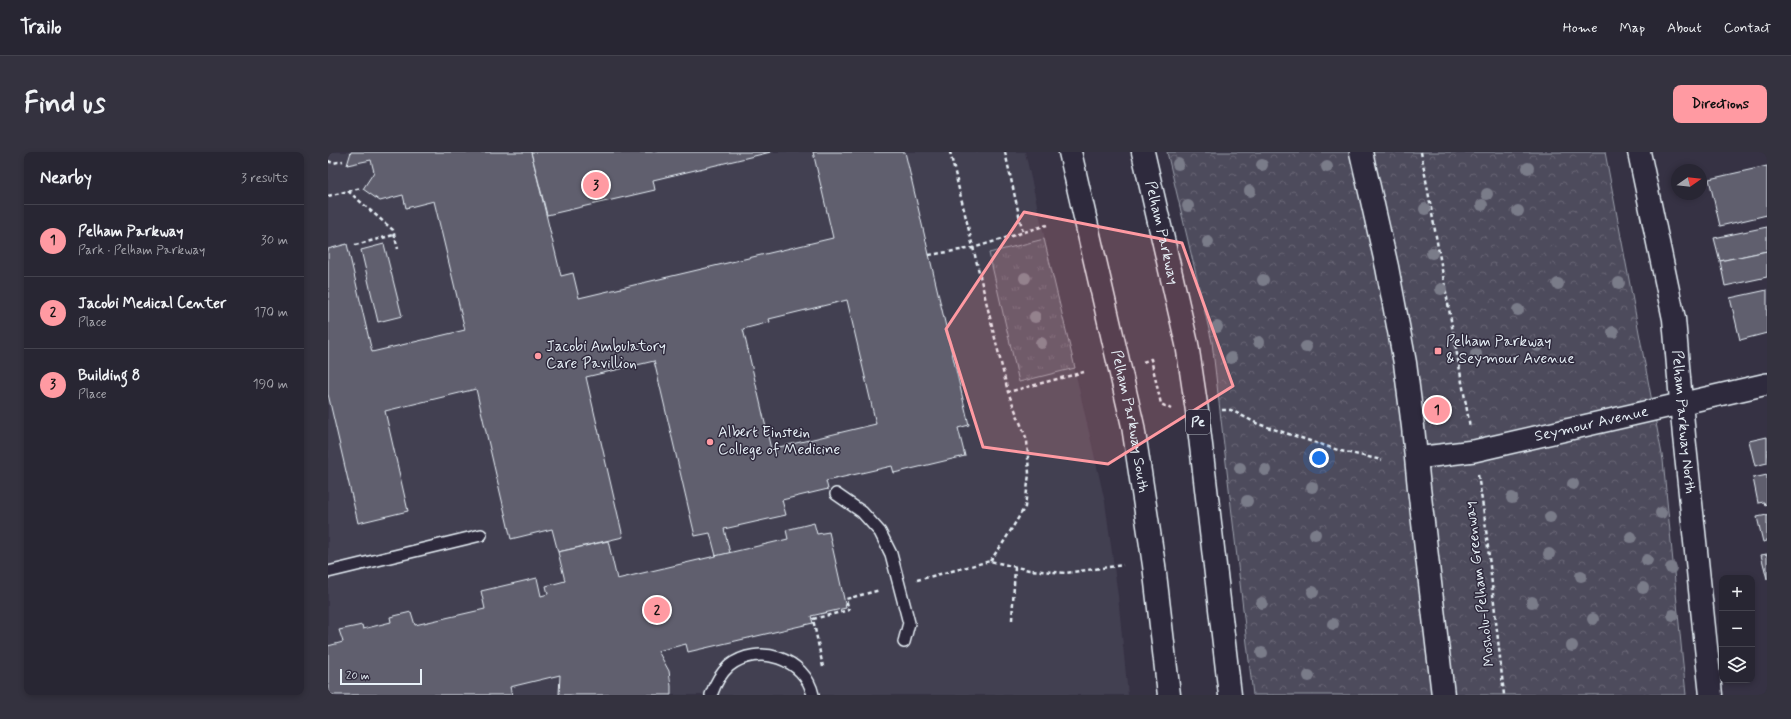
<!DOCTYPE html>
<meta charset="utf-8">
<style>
body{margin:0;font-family:Mynerve,sans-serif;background:#34323f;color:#f1f3f6}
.controls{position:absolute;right:12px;bottom:12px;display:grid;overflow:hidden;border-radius:8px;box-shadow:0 2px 6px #0003}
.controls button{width:36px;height:36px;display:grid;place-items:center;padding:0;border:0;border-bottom:1px solid #44434e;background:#282633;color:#f1f3f6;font:20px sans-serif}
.compass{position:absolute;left:1343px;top:12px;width:36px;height:36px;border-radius:50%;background:#282633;box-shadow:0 2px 6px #0003;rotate:76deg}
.scale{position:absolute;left:12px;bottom:10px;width:82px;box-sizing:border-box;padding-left:4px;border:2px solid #e8f1f8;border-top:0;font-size:11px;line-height:14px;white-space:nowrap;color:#e8f1f8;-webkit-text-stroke:3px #2f2a3d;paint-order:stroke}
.you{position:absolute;left:991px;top:306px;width:14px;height:14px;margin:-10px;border:3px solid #fff;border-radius:50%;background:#1a73e8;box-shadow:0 0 0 6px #1a73e833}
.badge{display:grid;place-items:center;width:26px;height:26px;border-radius:50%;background:#ff9aa2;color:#111;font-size:13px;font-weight:700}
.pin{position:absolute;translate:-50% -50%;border:2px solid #fff;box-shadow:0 1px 4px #0006}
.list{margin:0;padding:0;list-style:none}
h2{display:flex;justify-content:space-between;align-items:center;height:52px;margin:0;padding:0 16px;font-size:17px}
h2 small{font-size:13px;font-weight:400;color:#a5a5ac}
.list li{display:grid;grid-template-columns:26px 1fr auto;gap:12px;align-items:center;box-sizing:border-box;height:72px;padding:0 16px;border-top:1px solid #44434e}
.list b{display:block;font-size:15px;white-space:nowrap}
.list p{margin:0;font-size:13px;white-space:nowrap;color:#a5a5ac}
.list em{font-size:13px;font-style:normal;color:#a5a5ac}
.icon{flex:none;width:22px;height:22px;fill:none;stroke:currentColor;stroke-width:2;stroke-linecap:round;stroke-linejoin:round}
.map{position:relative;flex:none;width:1439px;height:543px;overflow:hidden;border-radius:8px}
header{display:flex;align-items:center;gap:24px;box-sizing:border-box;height:56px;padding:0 20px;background:#282633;border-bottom:1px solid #44434e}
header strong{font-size:19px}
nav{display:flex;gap:22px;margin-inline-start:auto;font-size:14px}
.intro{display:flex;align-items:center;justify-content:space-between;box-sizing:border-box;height:96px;padding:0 24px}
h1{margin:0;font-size:28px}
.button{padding:10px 18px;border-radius:8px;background:#ff9aa2;color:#111;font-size:14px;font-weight:700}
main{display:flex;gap:24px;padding:0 24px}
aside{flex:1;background:#282633;border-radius:8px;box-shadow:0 2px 6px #0003}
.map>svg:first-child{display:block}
.built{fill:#433f51}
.grass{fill:url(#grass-tufts);stroke:#9a9eaa}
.forest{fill:url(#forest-crowns);stroke:#9a9eaa}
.building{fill:#605e6e;stroke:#e8f1f8;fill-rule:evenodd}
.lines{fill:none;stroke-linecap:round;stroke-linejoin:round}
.lane-casing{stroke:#e8f1f8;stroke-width:14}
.street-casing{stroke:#e8f1f8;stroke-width:24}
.secondary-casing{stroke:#e8f1f8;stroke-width:25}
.primary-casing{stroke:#e8f1f8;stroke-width:25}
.path{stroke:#e8f1f8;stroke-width:2.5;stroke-dasharray:4 3;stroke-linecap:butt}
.lane{stroke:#2f2a3d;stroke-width:11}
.street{stroke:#2f2a3d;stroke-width:21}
.secondary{stroke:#2f2a3d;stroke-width:22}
.primary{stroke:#2f2a3d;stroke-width:22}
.tree{fill:#7a7b89}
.marked{fill:#ff9aa2;fill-opacity:0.2;stroke:#ff9aa2;stroke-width:3;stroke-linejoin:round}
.poi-dot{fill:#ff9aa2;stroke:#2f2a3d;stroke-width:1.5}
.labels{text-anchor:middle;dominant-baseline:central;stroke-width:3;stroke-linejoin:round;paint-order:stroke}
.shield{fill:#2f2a3d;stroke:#b0b5c0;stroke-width:1}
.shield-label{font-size:14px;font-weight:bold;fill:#e8f1f8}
.street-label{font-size:15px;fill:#e8f1f8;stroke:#2f2a3d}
.poi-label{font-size:15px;fill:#e8f1f8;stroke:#2f2a3d;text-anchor:start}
</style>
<header>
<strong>Trailo</strong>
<nav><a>Home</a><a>Map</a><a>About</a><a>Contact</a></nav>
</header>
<div class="intro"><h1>Find us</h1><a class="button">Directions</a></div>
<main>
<aside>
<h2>Nearby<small>3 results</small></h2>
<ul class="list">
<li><span class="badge">1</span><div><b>Pelham Parkway</b><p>Park · Pelham Parkway</p></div><em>30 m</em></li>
<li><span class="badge">2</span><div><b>Jacobi Medical Center</b><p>Place</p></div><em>170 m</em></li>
<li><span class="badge">3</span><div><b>Building 8</b><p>Place</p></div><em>190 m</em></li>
</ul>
</aside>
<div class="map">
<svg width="1439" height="543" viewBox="0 0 1439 543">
<defs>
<pattern id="grass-tufts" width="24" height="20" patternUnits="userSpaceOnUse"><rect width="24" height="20" fill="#4d4b5c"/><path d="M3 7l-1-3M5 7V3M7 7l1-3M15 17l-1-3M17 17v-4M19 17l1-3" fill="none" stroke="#676574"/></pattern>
<pattern id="forest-crowns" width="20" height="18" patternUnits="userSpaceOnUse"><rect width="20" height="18" fill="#4d4b5c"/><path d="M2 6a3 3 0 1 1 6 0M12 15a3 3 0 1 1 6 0" fill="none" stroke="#676574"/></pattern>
</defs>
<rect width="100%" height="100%" fill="#363244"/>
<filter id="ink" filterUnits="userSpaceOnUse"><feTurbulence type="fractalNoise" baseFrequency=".025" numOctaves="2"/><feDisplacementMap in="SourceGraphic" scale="8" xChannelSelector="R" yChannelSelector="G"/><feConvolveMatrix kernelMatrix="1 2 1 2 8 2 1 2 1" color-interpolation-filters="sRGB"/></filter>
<g filter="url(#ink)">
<!-- built -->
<path class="built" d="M 0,0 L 697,0 L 777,350 L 790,444 L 800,543 L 0,543 Z"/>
<!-- grass -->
<path class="grass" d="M 716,87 L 747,216 L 691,230 L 661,101 Z"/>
<!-- forest -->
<path class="forest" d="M 839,0 L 1277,0 L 1335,308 L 1358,543 L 925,543 L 884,190 Z"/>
<!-- building -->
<g class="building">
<path d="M 23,0 L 203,0 L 233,124 L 245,121 L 251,146 L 505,86 L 485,0 L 577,0 L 641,273 L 630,276 L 637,304 L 566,321 L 564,314 L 498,329 L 500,337 L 454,348 L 458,363 L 396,377 L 402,401 L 388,404 L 382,381 L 367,384 L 326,209 L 258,225 L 295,385 L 230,400 L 224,377 L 183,387 L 148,237 L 57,259 L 80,359 L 30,371 L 0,242 L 0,97 L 19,92 L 44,200 L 137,178 L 106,49 L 78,56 L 75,43 L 52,49 L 35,37 L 46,20 L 43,8 L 19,13 ZM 519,148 L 548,272 L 443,297 L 415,177 L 442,170 L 441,167 Z"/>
<path d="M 203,0 L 443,0 L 325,28 L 327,38 L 219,63 Z"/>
<path d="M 1439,14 L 1439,63 L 1392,74 L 1381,27 Z"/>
<path d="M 1439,75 L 1439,99 L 1392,109 L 1386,86 Z"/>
<path d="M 56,92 L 74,164 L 50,170 L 33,98 Z"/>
<path d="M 1439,99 L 1439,125 L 1397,134 L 1392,109 Z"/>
<path d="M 1439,138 L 1439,181 L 1412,188 L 1402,146 Z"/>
<path d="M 1439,285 L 1439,311 L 1427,314 L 1421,289 Z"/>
<path d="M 1439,323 L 1439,352 L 1437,353 L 1436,350 L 1430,351 L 1425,326 Z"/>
<path d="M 1439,363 L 1439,389 L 1435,390 L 1429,365 Z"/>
<path d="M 486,371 L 489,382 L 501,380 L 518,456 L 483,464 L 485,471 L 360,500 L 358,492 L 330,499 L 341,519 L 343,534 L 343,543 L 231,543 L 232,523 L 182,535 L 184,543 L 0,543 L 0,494 L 15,490 L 11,478 L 34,473 L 35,477 L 63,470 L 62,465 L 83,460 L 87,473 L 157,457 L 153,439 L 209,426 L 213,444 L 220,442 L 218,434 L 237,429 L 230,400 L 280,389 L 289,427 L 460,387 L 458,378 Z"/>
<path d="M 1439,402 L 1439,427 L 1433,403 Z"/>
</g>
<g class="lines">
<!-- lane casing -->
<g class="lane-casing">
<g id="lane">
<path d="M 508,342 L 534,360 L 552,380 L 563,402 L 581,471 L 576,490"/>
<path d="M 0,420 L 153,383"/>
<path d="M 383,543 C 387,532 392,522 401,514 C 430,491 477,506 485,543"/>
</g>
</g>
<!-- street casing -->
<g class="street-casing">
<g id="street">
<path id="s1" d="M 1088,306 L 1146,299 L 1439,232"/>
</g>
</g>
<!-- secondary casing -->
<g class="secondary-casing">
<g id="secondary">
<path id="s2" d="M 742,0 L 805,274 L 826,413 L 841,543"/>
<path id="s3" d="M 1311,0 L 1346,167 L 1356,284 L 1383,543"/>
</g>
</g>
<!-- primary casing -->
<g class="primary-casing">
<g id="primary">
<path id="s4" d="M 815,0 L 859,192 L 869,259 L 902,543"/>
<path d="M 1033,0 L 1059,115 L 1077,211 L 1085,275 L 1091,336 L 1115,543"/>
</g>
</g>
<!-- path -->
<g class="path">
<path d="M 622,0 L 680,240 L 756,220"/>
<path d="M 677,0 L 695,81"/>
<path d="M 1093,0 L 1142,275"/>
<path d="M 0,9 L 5,11 L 15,9"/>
<path d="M 20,39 L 65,78 L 70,97"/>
<path d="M 0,44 L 33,36"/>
<path d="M 27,93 L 66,83"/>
<path d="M 601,103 L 645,96 L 719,73"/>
<path d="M 815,210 L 823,207 L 833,252 L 843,257"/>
<path d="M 894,258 L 903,258 L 930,272 L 1013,299 L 1054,308"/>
<path d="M 1150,323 L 1157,368 L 1176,543"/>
<path d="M 662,409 L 675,391 L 697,355 L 701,322 L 699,288 L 680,240"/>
<path d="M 589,428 L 662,409 L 701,418 L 738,421 L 795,413"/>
<path d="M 684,468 L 687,415"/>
<path d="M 495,515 L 485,467 L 521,458 L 518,447 L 552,438"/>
</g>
<!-- lane -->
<use href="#lane" class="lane"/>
<!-- street -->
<use href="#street" class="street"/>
<!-- secondary -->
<use href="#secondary" class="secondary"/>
<!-- primary -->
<use href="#primary" class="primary"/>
</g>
<!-- trees -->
<g class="tree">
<circle cx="850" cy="12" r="6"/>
<circle cx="934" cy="13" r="6"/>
<circle cx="999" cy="15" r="6"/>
<circle cx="1200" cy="16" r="6"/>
<circle cx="922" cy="39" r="6"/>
<circle cx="1159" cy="42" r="6"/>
<circle cx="1154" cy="53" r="6"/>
<circle cx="860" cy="54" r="6"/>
<circle cx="1097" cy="57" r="6"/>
<circle cx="1190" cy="59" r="6"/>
<circle cx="880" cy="90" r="6"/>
<circle cx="1104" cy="101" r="6"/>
<circle cx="697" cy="126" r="6"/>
<circle cx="935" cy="128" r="6"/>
<circle cx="1291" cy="131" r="6"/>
<circle cx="1230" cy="132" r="6"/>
<circle cx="1113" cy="137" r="6"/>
<circle cx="1190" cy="158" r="6"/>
<circle cx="707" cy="165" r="6"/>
<circle cx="889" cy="175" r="6"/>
<circle cx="1285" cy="180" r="6"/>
<circle cx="931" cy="190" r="6"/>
<circle cx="713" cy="191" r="6"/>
<circle cx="1210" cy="194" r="6"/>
<circle cx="978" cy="195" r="6"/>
<circle cx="1148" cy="202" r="6"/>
<circle cx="903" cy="206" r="6"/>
<circle cx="912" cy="316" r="6"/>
<circle cx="937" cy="318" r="6"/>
<circle cx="1245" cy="332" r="6"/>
<circle cx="984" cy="335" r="6"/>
<circle cx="1184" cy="346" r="6"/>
<circle cx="919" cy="349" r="6"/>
<circle cx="1333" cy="361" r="6"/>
<circle cx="1222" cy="365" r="6"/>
<circle cx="987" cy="382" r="6"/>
<circle cx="1303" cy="385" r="6"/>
<circle cx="1221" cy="402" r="6"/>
<circle cx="1319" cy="408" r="6"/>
<circle cx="1343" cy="416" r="6"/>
<circle cx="1253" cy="424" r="6"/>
<circle cx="1315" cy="436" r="6"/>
<circle cx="985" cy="440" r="6"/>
<circle cx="1204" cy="450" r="6"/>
<circle cx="934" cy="451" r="6"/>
<circle cx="1345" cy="463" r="6"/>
<circle cx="1265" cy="467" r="6"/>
<circle cx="1005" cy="472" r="6"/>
<circle cx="1244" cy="494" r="6"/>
<circle cx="934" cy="501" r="6"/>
<circle cx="981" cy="524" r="6"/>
</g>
</g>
<!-- marked area -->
<path class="marked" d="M 696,60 L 854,91 L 905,234 L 780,312 L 655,295 L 618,177 Z"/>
<!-- markers -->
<g class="poi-dot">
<rect x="1106" y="195" width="8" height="8" rx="2"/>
<circle cx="210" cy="204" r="4"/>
<circle cx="382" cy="290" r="4"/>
</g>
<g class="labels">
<!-- shield labels -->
<rect class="shield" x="858" y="258" width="24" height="24" rx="3"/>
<g class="shield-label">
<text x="870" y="270">Pe</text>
</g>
<!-- street labels -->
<g class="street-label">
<text stroke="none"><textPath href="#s4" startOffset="83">Pelham Parkway</textPath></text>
<text stroke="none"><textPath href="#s2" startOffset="276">Pelham Parkway South</textPath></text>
<text stroke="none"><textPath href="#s3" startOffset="274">Pelham Parkway North</textPath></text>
<text stroke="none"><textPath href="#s1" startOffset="179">Seymour Avenue</textPath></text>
<text transform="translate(1152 432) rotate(-97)">Mosholu-Pelham Greenway</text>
</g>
<!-- poi labels -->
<g class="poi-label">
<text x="1118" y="190">Pelham Parkway<tspan x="1118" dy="17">&amp; Seymour Avenue</tspan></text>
<text x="218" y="195">Jacobi Ambulatory<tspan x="218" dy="17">Care Pavillion</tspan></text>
<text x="390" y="281">Albert Einstein<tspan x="390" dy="17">College of Medicine</tspan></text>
</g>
</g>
</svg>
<div class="controls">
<button>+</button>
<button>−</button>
<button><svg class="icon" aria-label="layers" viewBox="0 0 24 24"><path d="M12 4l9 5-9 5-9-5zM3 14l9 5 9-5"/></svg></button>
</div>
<svg class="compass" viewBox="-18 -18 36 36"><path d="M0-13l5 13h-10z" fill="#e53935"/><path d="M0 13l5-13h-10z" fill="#a5a5ac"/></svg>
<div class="scale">20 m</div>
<div class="you"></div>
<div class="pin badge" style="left:1109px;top:258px">1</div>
<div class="pin badge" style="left:329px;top:458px">2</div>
<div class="pin badge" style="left:268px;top:33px">3</div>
</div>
</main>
